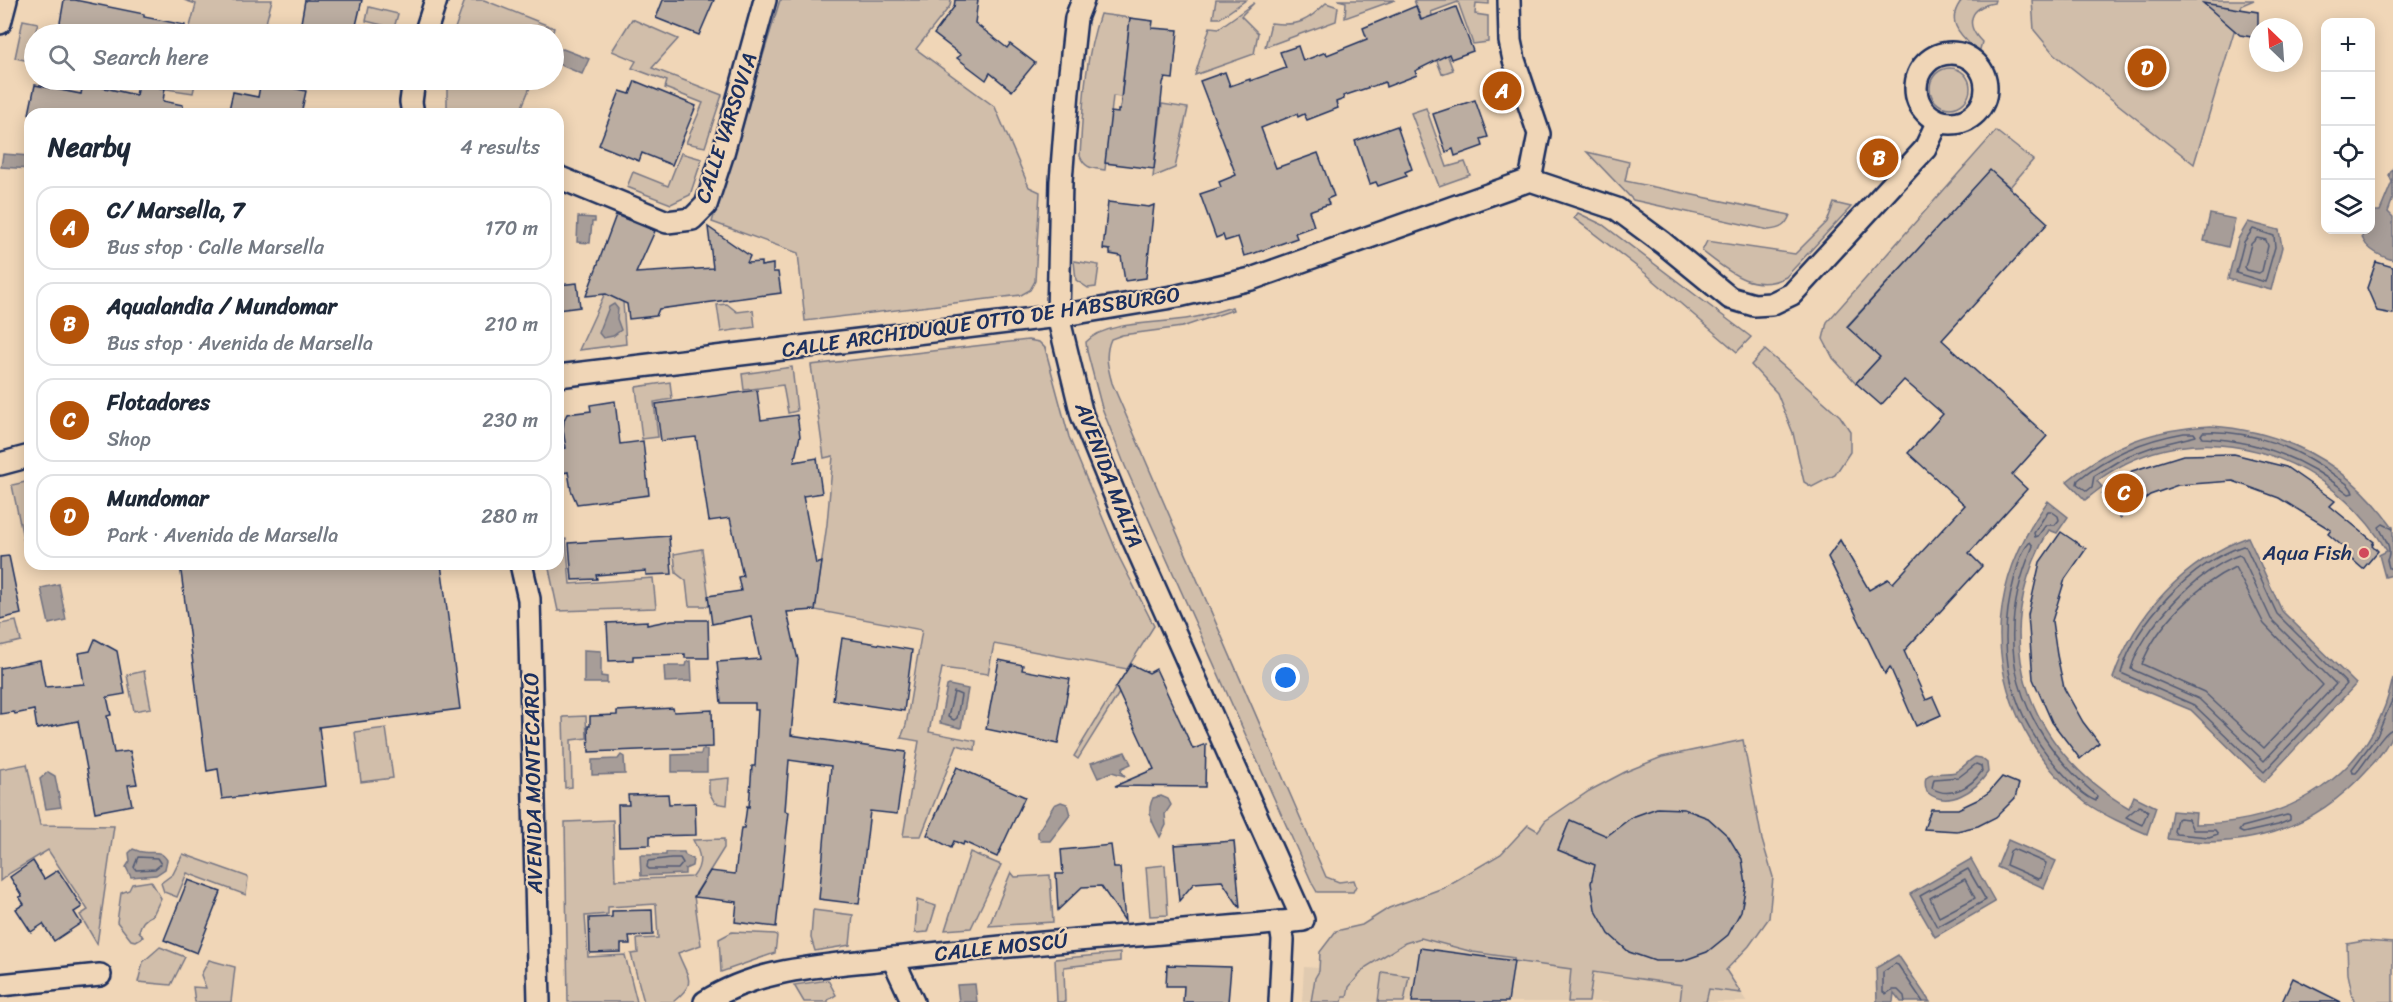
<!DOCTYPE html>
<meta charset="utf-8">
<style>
body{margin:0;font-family:Sriracha,sans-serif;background:#f6f6f7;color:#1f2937}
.controls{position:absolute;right:18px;top:18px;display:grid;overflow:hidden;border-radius:12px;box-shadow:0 3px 15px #0003}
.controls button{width:54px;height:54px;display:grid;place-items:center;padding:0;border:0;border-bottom:2px solid #e0e1e3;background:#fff;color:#1f2937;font:30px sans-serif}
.compass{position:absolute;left:2249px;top:18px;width:54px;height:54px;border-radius:50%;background:#fff;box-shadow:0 3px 15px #0003;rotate:335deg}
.you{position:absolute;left:1286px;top:678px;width:21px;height:21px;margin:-15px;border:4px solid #fff;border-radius:50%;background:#1a73e8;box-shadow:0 0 0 9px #1a73e833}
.badge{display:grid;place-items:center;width:39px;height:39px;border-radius:50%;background:#b45309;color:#fff;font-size:20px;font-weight:700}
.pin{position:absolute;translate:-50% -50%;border:3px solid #fff;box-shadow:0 2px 6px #0006}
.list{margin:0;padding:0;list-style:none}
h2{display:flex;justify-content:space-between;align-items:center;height:78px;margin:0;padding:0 24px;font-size:26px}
h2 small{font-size:20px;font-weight:400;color:#747a83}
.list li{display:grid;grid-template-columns:39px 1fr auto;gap:18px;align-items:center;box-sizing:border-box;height:84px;margin:0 12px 12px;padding:0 12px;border:2px solid #e0e1e3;border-radius:18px}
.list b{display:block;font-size:22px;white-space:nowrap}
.list p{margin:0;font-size:20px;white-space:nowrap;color:#747a83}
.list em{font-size:20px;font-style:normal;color:#747a83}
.icon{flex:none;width:33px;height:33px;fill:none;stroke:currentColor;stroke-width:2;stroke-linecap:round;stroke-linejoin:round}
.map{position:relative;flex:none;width:2393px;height:1002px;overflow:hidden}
.search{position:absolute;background:#fff;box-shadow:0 3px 15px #0003;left:24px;top:24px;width:540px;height:66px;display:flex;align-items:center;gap:15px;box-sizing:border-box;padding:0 21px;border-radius:33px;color:#747a83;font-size:22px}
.panel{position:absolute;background:#fff;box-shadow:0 3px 15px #0003;left:24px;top:108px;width:540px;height:462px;border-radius:18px}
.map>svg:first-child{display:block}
.built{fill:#e0cab0}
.green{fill:#d1beaa;stroke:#767684;stroke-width:1.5;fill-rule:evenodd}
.water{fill:#a79d98;stroke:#6f7181;stroke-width:1.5}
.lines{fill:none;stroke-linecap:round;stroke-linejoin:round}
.shore{stroke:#535b75;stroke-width:1.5}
.building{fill:#bbada1;stroke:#1b2f5e;stroke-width:1.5}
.minor-casing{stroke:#1b2f5e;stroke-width:26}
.minor{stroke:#f0d6b7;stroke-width:21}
.poi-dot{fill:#d1495b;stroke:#f0d6b7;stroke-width:2}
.labels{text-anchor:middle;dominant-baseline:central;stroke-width:4.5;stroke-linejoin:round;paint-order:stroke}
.street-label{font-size:21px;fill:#1b2f5e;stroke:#f0d6b7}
.poi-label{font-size:21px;fill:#1b2f5e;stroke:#f0d6b7;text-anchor:end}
</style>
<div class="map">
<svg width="2393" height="1002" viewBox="0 0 2393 1002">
<rect width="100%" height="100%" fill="#f0d6b7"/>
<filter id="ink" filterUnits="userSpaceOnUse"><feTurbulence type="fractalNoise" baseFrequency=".0167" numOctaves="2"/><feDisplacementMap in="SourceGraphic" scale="12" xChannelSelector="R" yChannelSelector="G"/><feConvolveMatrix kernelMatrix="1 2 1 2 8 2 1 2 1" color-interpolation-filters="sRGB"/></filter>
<g filter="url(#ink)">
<!-- built -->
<path class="built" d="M 1404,914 L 1593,972 L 1741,993 L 1747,1002 L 1302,1002 L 1304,967 L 1319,968 L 1320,952 L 1336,931 Z"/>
<!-- green -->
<g class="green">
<path d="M 184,0 L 272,0 L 263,34 L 188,34 L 196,4 Z"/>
<path d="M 465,0 L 484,0 L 554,28 L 552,34 L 453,34 Z"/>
<path d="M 780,0 L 951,0 L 950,6 L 916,49 L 995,107 L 1029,187 L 1040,192 L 1035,281 L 1030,290 L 1021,295 L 805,321 L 798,253 L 712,222 Z"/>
<path d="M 1216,0 L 1246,0 L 1220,18 L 1213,18 Z"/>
<path d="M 1338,0 L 1395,0 L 1345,18 L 1346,2 Z"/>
<path d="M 1414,0 L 1489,0 L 1489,4 L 1476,3 L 1475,14 L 1488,16 L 1488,42 L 1473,44 L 1458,2 L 1431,12 L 1453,70 L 1442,74 Z"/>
<path d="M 1962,0 L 1995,0 L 1994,3 C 1970,7 1964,24 1982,42 L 1979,53 C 1963,37 1943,23 1962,0 Z"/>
<path d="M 2032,0 L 2254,0 L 2242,5 L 2194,164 L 2054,54 L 2034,30 Z"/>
<path d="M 1254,3 L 1241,16 L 1258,33 L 1254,54 L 1195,75 L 1210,27 L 1219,28 Z"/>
<path d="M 1326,3 L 1338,7 L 1336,21 L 1265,47 L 1271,23 C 1298,27 1308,21 1326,3 Z"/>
<path d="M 369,7 L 398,14 L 394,28 L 366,21 Z"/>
<path d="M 1100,14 L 1130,18 L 1121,97 L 1113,96 L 1105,170 C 1093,168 1085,169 1080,156 C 1083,108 1084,61 1100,14 Z"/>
<path d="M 632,19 L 678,39 L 652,68 L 722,95 L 705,147 L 686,143 L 703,103 L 665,88 L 667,81 L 632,68 L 636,61 L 612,51 Z"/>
<path d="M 23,20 L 38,23 L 32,45 L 34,46 L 34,62 L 15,58 Z"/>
<circle cx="1950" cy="88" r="20"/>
<path d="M 168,80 L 196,80 L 193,93 L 166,89 Z"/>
<path d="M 447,80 L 533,80 L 519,114 L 447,114 Z"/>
<path d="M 1162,104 L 1188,108 L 1175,168 L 1153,177 Z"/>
<path d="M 1426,108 L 1447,167 L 1465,162 L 1470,175 L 1439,186 L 1411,113 Z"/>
<path d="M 1996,131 L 2033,160 L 2010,187 L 1990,171 L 1847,326 L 1880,357 L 1856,383 L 1833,358 L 1823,339 L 1827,322 Z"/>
<path d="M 1587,152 L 1629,162 L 1625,181 L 1790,215 C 1786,226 1780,229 1769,230 L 1633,200 Z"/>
<path d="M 681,153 L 702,159 L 690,195 L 671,204 L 627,187 L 633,172 L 668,186 Z"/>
<path d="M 1834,203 L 1851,207 L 1786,277 C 1753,294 1728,271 1702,251 L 1707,241 L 1795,254 L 1827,222 Z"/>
<path d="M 1578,213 L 1603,225 L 1751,337 L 1737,352 L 1645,273 L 1574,218 Z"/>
<path d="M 1074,261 L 1099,265 L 1096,287 L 1088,288 L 1076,280 Z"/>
<path d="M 605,293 L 623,302 L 626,344 L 579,350 Z"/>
<path d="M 727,304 L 737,312 L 753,310 L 755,327 L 721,332 L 717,305 Z"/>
<path d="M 1232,307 L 1233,310 L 1182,327 L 1122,335 L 1111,339 C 1104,355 1108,368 1112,383 L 1326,877 L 1339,882 L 1354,880 L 1356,886 L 1353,892 L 1317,892 L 1313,885 L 1125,466 L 1102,408 L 1087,351 L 1086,342 C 1107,320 1162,324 1191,318 C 1205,316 1219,311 1232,307 Z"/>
<path d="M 1028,340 L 1039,342 L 1045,348 L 1069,437 L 1119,557 L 1154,626 L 1127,669 L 994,644 L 988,674 L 942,668 L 929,732 L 976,741 L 975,750 L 957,745 L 921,836 L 903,836 L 919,741 L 901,738 L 906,725 L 922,630 L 815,610 L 827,524 L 833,456 L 824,458 L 811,365 Z"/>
<path d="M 1765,350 L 1840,416 L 1850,431 L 1850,452 L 1835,475 L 1812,487 L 1804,482 L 1793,433 L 1777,393 L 1751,365 Z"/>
<path d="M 792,367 L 797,411 L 788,413 L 783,385 L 744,390 L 742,374 Z"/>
<path d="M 670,382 L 672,399 L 654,402 L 658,437 L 642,439 L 636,387 Z"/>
<path d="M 30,481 L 30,556 L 27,557 L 12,485 Z"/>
<path d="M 566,539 L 570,584 L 653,578 L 656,608 L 558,611 L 548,564 L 558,564 L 558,540 Z"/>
<path d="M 702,549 L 710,606 L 689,606 L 686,581 L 676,573 L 674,554 Z"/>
<path d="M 16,621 L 21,641 L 0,646 L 0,624 Z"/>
<path d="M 144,671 L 151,708 L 134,711 L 127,675 Z"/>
<path d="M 1116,687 L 1121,690 L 1078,759 L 1074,756 Z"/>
<path d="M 586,716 L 587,738 L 571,740 L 572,787 L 565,788 L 563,717 Z"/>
<path d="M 386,728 L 393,778 L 361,782 L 355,732 Z"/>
<path d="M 1743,740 L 1762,840 L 1773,877 L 1769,918 L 1749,946 L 1726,970 L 1741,993 L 1709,989 L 1706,1002 L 1680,1002 L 1682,985 L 1593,972 L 1589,1002 L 1568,1002 L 1571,969 L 1514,961 L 1514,958 L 1473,952 L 1421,938 L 1405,943 L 1366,967 L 1349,987 L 1347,997 L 1343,997 L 1342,1002 L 1311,1002 L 1315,978 L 1319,971 L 1320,952 L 1336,931 L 1362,925 L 1389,908 L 1443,888 L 1501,854 L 1528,825 L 1538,831 L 1545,821 L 1589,791 L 1625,772 L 1662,757 ZM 1570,821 L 1576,857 L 1558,849 Z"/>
<path d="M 27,764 L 40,825 L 114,826 L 97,944 L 80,915 L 88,910 L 48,850 L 10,873 L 0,881 L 0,769 Z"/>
<path d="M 729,778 L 727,805 L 715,803 L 709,792 L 709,780 Z"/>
<path d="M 613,820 L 615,880 L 693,877 C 703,864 701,854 693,840 L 724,839 L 724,848 L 694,896 L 701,945 L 678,953 C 688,979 698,982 673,1002 L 644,1002 L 631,954 L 638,953 L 637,939 L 658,938 L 656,904 L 608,907 L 608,914 L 585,916 L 588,957 L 625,955 L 637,1002 L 568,1002 L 565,822 Z"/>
<path d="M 970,852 L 1001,865 L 971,928 L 945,930 Z"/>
<path d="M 183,854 L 248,877 L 246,895 L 187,873 L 177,897 L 164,892 L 161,883 L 173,874 Z"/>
<path d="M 1165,865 L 1168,915 L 1150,916 L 1146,867 Z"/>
<path d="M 1011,872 L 1015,877 L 1050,875 L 1053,922 L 989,926 Z"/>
<path d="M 151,881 L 161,898 L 153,915 C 145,918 141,923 139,931 L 143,937 L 136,941 L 131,940 L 117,922 L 121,893 L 129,890 L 132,884 Z"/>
<path d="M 917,900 L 936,906 L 928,932 L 915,933 Z"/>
<path d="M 813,910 L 853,915 L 850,945 L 815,951 L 811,938 Z"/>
<path d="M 732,932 L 775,934 L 777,936 L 775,953 L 721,972 L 719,939 Z"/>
<path d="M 2364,941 L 2393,943 L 2393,1002 L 2354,1002 L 2348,974 L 2347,944 Z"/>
<path d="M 160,947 L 185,957 L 171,985 L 138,982 L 143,962 Z"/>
<path d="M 1120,953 L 1120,961 L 1064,967 L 1065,1002 L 1057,1002 L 1055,959 Z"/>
<path d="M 209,960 L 235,967 L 231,1002 L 195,1002 L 193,987 L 206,988 L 201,975 Z"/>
<path d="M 1382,972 L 1409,976 L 1404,1002 L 1378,1002 Z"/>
<path d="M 828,980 L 836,995 L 828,1000 L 828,1002 L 804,1002 L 794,985 Z"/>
</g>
<!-- water -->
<g class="water">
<path d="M 563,49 L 589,59 L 582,74 L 558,64 L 554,56 L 558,50 Z"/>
<path d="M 3,154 L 30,156 L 30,169 L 1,167 Z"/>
<path d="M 2393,168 L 2393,198 L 2388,212 L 2393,217 L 2393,260 C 2379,256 2359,246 2362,230 L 2370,230 L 2371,214 L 2373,211 L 2380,211 L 2392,182 L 2389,175 Z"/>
<path d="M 2210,214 L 2235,219 L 2228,247 L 2204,241 Z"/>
<path d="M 578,217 L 595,218 L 595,222 L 592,222 L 590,243 L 577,242 Z"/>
<path d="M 2248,222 L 2279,230 L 2282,247 L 2271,290 L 2228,279 L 2238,239 Z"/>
<path d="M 614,304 L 618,309 L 617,319 L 621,330 L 613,336 L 603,338 L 599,333 L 609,307 Z"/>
<path d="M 2211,426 C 2287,431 2348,464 2393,527 L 2393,575 L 2385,577 L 2379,555 L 2387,551 C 2327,451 2196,408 2097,481 L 2102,487 L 2085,500 L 2067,481 C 2112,444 2153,429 2211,426 Z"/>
<path d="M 2048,501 L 2068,517 L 2057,533 L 2049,530 C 1987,636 2025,748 2129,808 L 2134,796 L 2156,807 L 2147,834 C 2126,825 2105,816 2086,803 C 2065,787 2046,765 2032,743 C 1982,661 1993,576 2048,501 Z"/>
<path d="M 2248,537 L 2282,611 L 2356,684 L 2264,782 L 2191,710 L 2113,678 C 2135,614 2184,561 2248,537 Z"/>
<path d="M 59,584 L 66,620 L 49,624 L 41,588 Z"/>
<path d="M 584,650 L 601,651 L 601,676 L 607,677 L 607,683 L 584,683 Z"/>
<path d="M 691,661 L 692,681 L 665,682 L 664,666 L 686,666 L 687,662 Z"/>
<path d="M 2393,678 C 2393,694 2393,713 2393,729 C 2391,743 2376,761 2366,771 C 2313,830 2245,850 2167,839 L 2172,811 L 2196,813 L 2195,824 C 2289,824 2372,776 2393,678 Z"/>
<path d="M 949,685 L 968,689 L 961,728 L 940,723 L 947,686 Z"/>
<path d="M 702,750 L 707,750 L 707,772 L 672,772 L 672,755 L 701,754 Z"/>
<path d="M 1125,752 L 1131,764 L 1122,768 L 1121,771 L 1125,776 L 1112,772 L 1098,778 L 1091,763 Z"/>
<path d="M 621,755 L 624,757 L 625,774 L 592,775 L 592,760 L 618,759 Z"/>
<path d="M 1975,757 L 1981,758 L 1987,763 L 1988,772 C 1976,790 1948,810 1927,792 C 1918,766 1942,776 1955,772 C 1962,769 1968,761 1975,757 Z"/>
<path d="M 48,772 L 55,776 L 61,807 L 46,809 L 40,779 Z"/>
<path d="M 1161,796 L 1168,799 L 1171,805 L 1165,814 L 1166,825 L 1160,837 C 1154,825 1145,813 1153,798 Z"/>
<path d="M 1061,802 L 1067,804 L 1070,815 L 1050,841 L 1041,841 L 1038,837 L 1038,832 L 1054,805 Z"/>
<path d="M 2008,840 L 2056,861 L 2044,888 L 1997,867 Z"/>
<path d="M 133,849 C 136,850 139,852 143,852 C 154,854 160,849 167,860 L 165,869 L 156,875 L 131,877 L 126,867 L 130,861 L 129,853 Z"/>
<path d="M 666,852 L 684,852 L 685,855 L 693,859 L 692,866 L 685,869 L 685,874 L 641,876 L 640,855 L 666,855 Z"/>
<path d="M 1971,859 L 1995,902 L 1935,937 L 1910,894 Z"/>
<path d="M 1898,955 L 1930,1002 L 1901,1002 L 1894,993 L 1893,1002 L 1877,1002 L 1876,968 Z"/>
<path d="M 975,984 L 977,1002 L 959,1002 L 957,985 Z"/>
</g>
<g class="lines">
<!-- shore -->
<g class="shore">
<path d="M 2253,229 L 2274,236 L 2275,247 L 2265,282 L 2236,273 L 2244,242 Z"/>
<path d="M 2257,238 L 2266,240 L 2268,246 L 2262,271 L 2259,273 L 2247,270 L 2245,267 L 2251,244 Z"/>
<path d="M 2203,432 C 2250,429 2301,449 2337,477 C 2344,482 2351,485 2353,493 L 2349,494 C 2306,459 2259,440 2203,438 L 2201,435 Z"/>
<path d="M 2184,433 L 2194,433 L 2196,436 L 2155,446 L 2125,457 L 2094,476 L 2092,487 L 2087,491 L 2077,484 L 2078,480 C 2109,454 2144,440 2184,433 Z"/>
<path d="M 2048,511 L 2051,511 L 2058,516 L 2059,520 L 2055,525 L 2046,525 L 2038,536 L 2035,537 L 2034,533 Z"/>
<path d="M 2393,529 L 2383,524 L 2379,527 C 2385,540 2393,547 2387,560 L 2389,568 L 2393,569"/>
<path d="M 2030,542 L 2033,546 C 1990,646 2017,727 2097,796 L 2096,801 C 2081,795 2068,779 2058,768 C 2010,713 1995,650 2014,580 C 2017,568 2021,551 2030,542 Z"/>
<path d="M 2243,546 L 2246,547 L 2277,614 L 2347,684 L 2264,772 L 2194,705 L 2121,673 C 2136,621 2192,563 2243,546 Z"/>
<path d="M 2239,555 L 2242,557 L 2271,619 L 2336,684 L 2264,761 L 2199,699 L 2131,669 C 2142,628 2199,569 2239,555 Z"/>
<path d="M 2235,567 L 2264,624 L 2323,685 L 2264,748 L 2204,692 L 2142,664 C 2157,625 2197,585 2235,567 Z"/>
<path d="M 954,692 L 961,695 L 957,718 L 954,720 L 948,717 Z"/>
<path d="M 2393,698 L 2377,736 L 2352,769 L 2353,773 L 2356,773 C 2365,764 2384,730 2393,729"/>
<path d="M 1976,764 L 1981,766 L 1982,771 C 1972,786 1950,800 1932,788 L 1934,779 L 1959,777 Z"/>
<path d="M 2139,806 L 2148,811 L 2142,825 L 2126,817 Z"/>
<path d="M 2287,815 L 2290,816 L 2290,820 L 2278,825 L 2243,833 L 2239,831 L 2242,827 Z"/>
<path d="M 2179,818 L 2188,819 L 2193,830 L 2215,830 L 2218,834 L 2209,837 L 2176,834 L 2174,831 L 2177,819 Z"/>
<path d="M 2013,849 L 2046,863 L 2041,878 L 2038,879 L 2006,865 L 2010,851 Z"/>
<path d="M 138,857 L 157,858 L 161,864 L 155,869 L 136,870 L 134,867 Z"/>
<path d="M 671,858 L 680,858 L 683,863 L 678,869 L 649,869 L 647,867 L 648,861 Z"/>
<path d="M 1968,869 L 1986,900 L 1937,927 L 1920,896 Z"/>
<path d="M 1965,879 L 1975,898 L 1939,917 L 1930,898 Z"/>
<path d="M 1905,1002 L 1904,996 L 1898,990 L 1892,990 L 1886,994 L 1883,992 L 1883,972 L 1895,964 L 1898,965 L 1923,1002"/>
</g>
</g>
<!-- building -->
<g class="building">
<path d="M 64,0 L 75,0 L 144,14 L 144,17 L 185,25 L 184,34 L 58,34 Z"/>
<path d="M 305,0 L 362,0 L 354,34 L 299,34 Z"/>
<path d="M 663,0 L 714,0 L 699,35 L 656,18 Z"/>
<path d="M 955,0 L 978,0 L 975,23 L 1007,48 L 1010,44 L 1035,63 L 1012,91 L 990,73 L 986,80 L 957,58 L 961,55 L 934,34 L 954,7 Z"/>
<path d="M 2203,3 L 2258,12 L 2258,38 L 2240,35 Z"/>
<path d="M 1416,6 L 1421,20 L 1456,7 L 1473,51 L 1451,59 L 1449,54 L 1415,71 L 1417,75 L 1386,87 L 1385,82 L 1343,96 L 1344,99 L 1336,102 L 1338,108 L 1307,120 L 1304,114 L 1298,117 L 1297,114 L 1261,128 L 1276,168 L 1318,153 L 1334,196 L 1327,199 L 1329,204 L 1309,211 L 1314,226 L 1295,233 L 1297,238 L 1255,253 L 1244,256 L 1238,237 L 1225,241 L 1223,235 L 1216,238 L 1200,194 L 1221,187 L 1219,182 L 1236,175 L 1200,81 L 1225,72 L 1230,86 L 1250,79 L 1250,81 L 1286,68 L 1280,52 L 1298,46 L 1303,61 L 1326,52 L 1327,55 L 1367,39 L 1363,28 Z"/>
<path d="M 1130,18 L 1153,21 L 1152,28 L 1178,30 L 1173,79 L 1165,78 L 1163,83 L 1154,169 L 1105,163 L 1111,112 L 1118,113 L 1118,110 L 1120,110 Z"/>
<path d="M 139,80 L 162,80 L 160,88 L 165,88 L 163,101 L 183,105 L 182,114 L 29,114 L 35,85 L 81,94 L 83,83 L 136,95 Z"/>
<path d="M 261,81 L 306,91 L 301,114 L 228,114 L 233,92 L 258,97 Z"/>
<path d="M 635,81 L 696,106 L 672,165 L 642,153 L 639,161 L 599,145 L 620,91 L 630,94 Z"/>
<path d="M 1475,100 L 1488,137 L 1481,139 L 1483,146 L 1455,156 L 1453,149 L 1446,152 L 1433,114 Z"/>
<path d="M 1397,126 L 1412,169 L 1405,172 L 1407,176 L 1378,186 L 1376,182 L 1370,184 L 1355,141 Z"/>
<path d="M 1990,170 L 2048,223 L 1942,340 L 2047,436 L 2012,475 L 2027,489 L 1969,553 L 1982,566 L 1904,651 L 1926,700 L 1933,697 L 1941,715 L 1916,726 L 1890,667 L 1885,674 L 1828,557 L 1840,540 L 1869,590 L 1888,579 L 1893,583 L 1965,505 L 1908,453 L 1943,414 L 1904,380 L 1881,405 L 1856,383 L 1880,357 L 1847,327 Z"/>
<path d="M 1108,202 L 1149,207 L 1154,205 L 1146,278 L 1125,281 L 1121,256 L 1110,254 L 1110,250 L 1103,249 Z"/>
<path d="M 616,215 L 655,231 L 636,273 L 713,268 L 708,227 L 750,256 L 747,263 L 761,262 L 761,266 L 773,264 L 773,272 L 778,272 L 781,293 L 659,309 L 656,316 L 629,319 L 627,304 L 606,294 L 586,296 Z"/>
<path d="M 2376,262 L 2393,267 L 2393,314 L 2377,311 L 2367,288 Z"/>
<path d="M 577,283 L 580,307 L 558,310 L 558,285 Z"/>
<path d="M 757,390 L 761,420 L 797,415 L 800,436 L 794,462 L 817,458 L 822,493 L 803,496 L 816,564 L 822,562 L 815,610 L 787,612 L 798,660 L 791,735 L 906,752 L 897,814 L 870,811 L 859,904 L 819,899 L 831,766 L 789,760 L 785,811 L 789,812 L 776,927 L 735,922 L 737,902 L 694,897 L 710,871 L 735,874 L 741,828 L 744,828 L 747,806 L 749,807 L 752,766 L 755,766 L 758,710 L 755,710 L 755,703 L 721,703 L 717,662 L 760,659 L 751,616 L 712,624 L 708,596 L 741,591 L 738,577 L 743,576 L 730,518 L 709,521 L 696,437 L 661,441 L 656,404 Z"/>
<path d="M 615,401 L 620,444 L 643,441 L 649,495 L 577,504 L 571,490 L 568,472 L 558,474 L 558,449 L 566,448 L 563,430 L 564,420 L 567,414 L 591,411 L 590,405 Z"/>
<path d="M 2234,454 L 2286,467 L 2335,501 L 2330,506 L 2374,542 L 2372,545 L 2378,551 L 2363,569 L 2347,555 L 2349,552 L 2328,534 L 2331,530 L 2279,498 L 2233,481 L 2178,485 L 2150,495 L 2120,518 L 2102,494 L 2132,471 L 2183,455 Z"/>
<path d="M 2061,532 L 2086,549 L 2065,579 L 2052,621 L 2057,655 L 2064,688 L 2083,722 L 2099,743 L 2080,759 L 2052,722 L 2033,679 L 2028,615 L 2040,562 Z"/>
<path d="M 669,536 L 672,574 L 646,575 L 646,571 L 596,575 L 597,579 L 572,580 L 569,543 Z"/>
<path d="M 9,556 L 21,614 L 0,619 L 0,557 Z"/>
<path d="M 180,564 L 441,564 L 460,709 L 319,727 L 326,786 L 222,799 L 218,769 L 207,771 Z"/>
<path d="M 672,620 L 708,620 L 709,658 L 685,658 L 685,654 L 633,656 L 633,660 L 609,661 L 607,623 L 647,621 L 647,625 Z"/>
<path d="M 842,638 L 912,650 L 904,711 L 833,700 Z"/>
<path d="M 95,639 L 117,651 L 125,694 L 107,697 L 111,715 L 107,716 L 114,753 L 130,751 L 137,784 L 128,785 L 132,805 L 95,812 L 78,721 L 37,729 L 34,710 L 15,714 L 14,712 L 0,714 L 0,668 L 40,660 L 45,687 L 84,684 L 79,653 L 90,651 Z"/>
<path d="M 999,660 L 1023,665 L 1022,670 L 1070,679 L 1058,744 L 986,729 Z"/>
<path d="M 1131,664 L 1149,673 L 1156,669 L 1193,749 L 1206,744 L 1205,787 L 1115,786 L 1154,769 L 1116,687 Z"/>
<path d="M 673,708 L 674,712 L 712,710 L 713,747 L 589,752 L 588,726 L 590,726 L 590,716 L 617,715 L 617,711 Z"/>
<path d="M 957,767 L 1025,797 L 997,857 L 964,842 L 963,845 L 954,841 L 951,848 L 927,835 Z"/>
<path d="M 2002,777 L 2019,784 L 2015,798 L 1996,817 L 1978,826 L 1957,831 L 1924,829 L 1931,809 L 1958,809 L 1977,800 L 1989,792 Z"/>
<path d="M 668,794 L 669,804 L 695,803 L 696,835 L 650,836 L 650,845 L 619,846 L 618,805 L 629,805 L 628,795 Z"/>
<path d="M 1657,808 L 1684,809 L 1708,818 L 1728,836 L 1742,859 L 1746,885 L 1741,911 L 1728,935 L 1707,952 L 1682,961 L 1655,961 L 1629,952 L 1609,934 L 1595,909 L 1591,883 L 1595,865 L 1558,850 L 1570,820 L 1607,836 L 1632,817 Z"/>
<path d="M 1234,841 L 1240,908 L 1222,881 L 1194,883 L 1179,901 L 1174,845 Z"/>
<path d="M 1111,845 L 1114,868 L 1120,868 L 1125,921 L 1101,886 L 1082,887 L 1058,910 L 1056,874 L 1063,874 L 1061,850 Z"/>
<path d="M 33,861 L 44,879 L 58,870 L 82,907 L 74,912 L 81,923 L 54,941 L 43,924 L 31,932 L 16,909 L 24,904 L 19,897 L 22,896 L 10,877 Z"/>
<path d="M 188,880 L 221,892 L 197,953 L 164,940 Z"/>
<path d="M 652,910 L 653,935 L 629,936 L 630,944 L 621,944 L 621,952 L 590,953 L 589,918 L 612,917 L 612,911 Z"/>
<path d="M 1420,948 L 1514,961 L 1508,1002 L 1412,1002 Z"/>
<path d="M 1167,965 L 1231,967 L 1228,1002 L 1183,1002 L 1184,986 L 1166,986 Z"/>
<path d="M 2293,978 L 2341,1002 L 2282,1002 Z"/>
</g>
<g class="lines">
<!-- minor casing -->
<g class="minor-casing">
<g id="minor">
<path d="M 1509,0 L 1510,41 L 1514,60 L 1539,134 L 1530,180"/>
<path d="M 0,23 L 6,0"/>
<path d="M 425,34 L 436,0"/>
<circle cx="1951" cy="88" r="35"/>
<path d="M 413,114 L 411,102 L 414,80"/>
<path d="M 558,177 L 667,222 L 692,219 L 706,205 L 723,153 L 765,0"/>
<path d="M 1530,180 L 1617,209 L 1663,243 L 1730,298 L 1754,305 L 1771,304 L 1792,294 L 1869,210 L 1925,149 L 1938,121"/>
<path d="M 558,376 L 1058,316 L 1178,296 L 1251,279 L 1530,180"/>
<path d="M 0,464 L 30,456"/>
<path d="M 521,564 L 529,599 L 539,1002"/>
<path d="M 1280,922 L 1283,940 L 1280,1002"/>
<path d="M 893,959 L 913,1002"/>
<path d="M 0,985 L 100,975"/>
<path d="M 705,1002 C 761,966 830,966 894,958 C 1030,942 1167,934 1303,920 L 1132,537 L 1082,415 L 1058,316 L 1061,181 L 1068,91 L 1076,18 L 1083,0"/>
</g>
</g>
<!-- minor -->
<use href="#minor" class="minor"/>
</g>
</g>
<!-- markers -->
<circle class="poi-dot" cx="2364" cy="553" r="6"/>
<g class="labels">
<!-- street labels -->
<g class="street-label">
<text transform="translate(726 128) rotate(-72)">CALLE VARSOVIA</text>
<text transform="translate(981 322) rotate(-8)">CALLE ARCHIDUQUE OTTO DE HABSBURGO</text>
<text transform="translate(1109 475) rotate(69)">AVENIDA MALTA</text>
<text transform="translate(533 783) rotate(-91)">AVENIDA MONTECARLO</text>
<text transform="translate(1001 947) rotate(-6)">CALLE MOSCÚ</text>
</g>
<!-- poi labels -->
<g class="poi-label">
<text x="2352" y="553">Aqua Fish</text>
</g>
</g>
</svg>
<div class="controls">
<button>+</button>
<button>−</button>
<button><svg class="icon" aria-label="locate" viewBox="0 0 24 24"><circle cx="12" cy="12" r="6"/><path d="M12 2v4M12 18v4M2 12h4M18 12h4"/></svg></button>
<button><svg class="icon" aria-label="layers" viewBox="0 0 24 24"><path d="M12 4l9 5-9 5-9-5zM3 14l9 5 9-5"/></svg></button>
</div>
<svg class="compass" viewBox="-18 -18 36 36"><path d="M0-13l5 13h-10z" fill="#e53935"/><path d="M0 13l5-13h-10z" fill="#747a83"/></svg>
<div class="you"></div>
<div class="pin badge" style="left:1502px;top:91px">A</div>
<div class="pin badge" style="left:1879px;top:158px">B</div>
<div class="pin badge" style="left:2124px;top:493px">C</div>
<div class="pin badge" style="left:2147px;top:68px">D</div>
<div class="search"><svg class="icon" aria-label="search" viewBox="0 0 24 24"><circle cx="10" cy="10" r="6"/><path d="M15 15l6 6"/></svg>Search here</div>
<section class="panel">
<h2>Nearby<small>4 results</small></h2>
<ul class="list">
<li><span class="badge">A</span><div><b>C/ Marsella, 7</b><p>Bus stop · Calle Marsella</p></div><em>170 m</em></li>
<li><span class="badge">B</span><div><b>Aqualandia / Mundomar</b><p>Bus stop · Avenida de Marsella</p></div><em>210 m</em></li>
<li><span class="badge">C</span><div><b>Flotadores</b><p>Shop</p></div><em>230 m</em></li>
<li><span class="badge">D</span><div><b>Mundomar</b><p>Park · Avenida de Marsella</p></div><em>280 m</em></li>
</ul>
</section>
</div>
